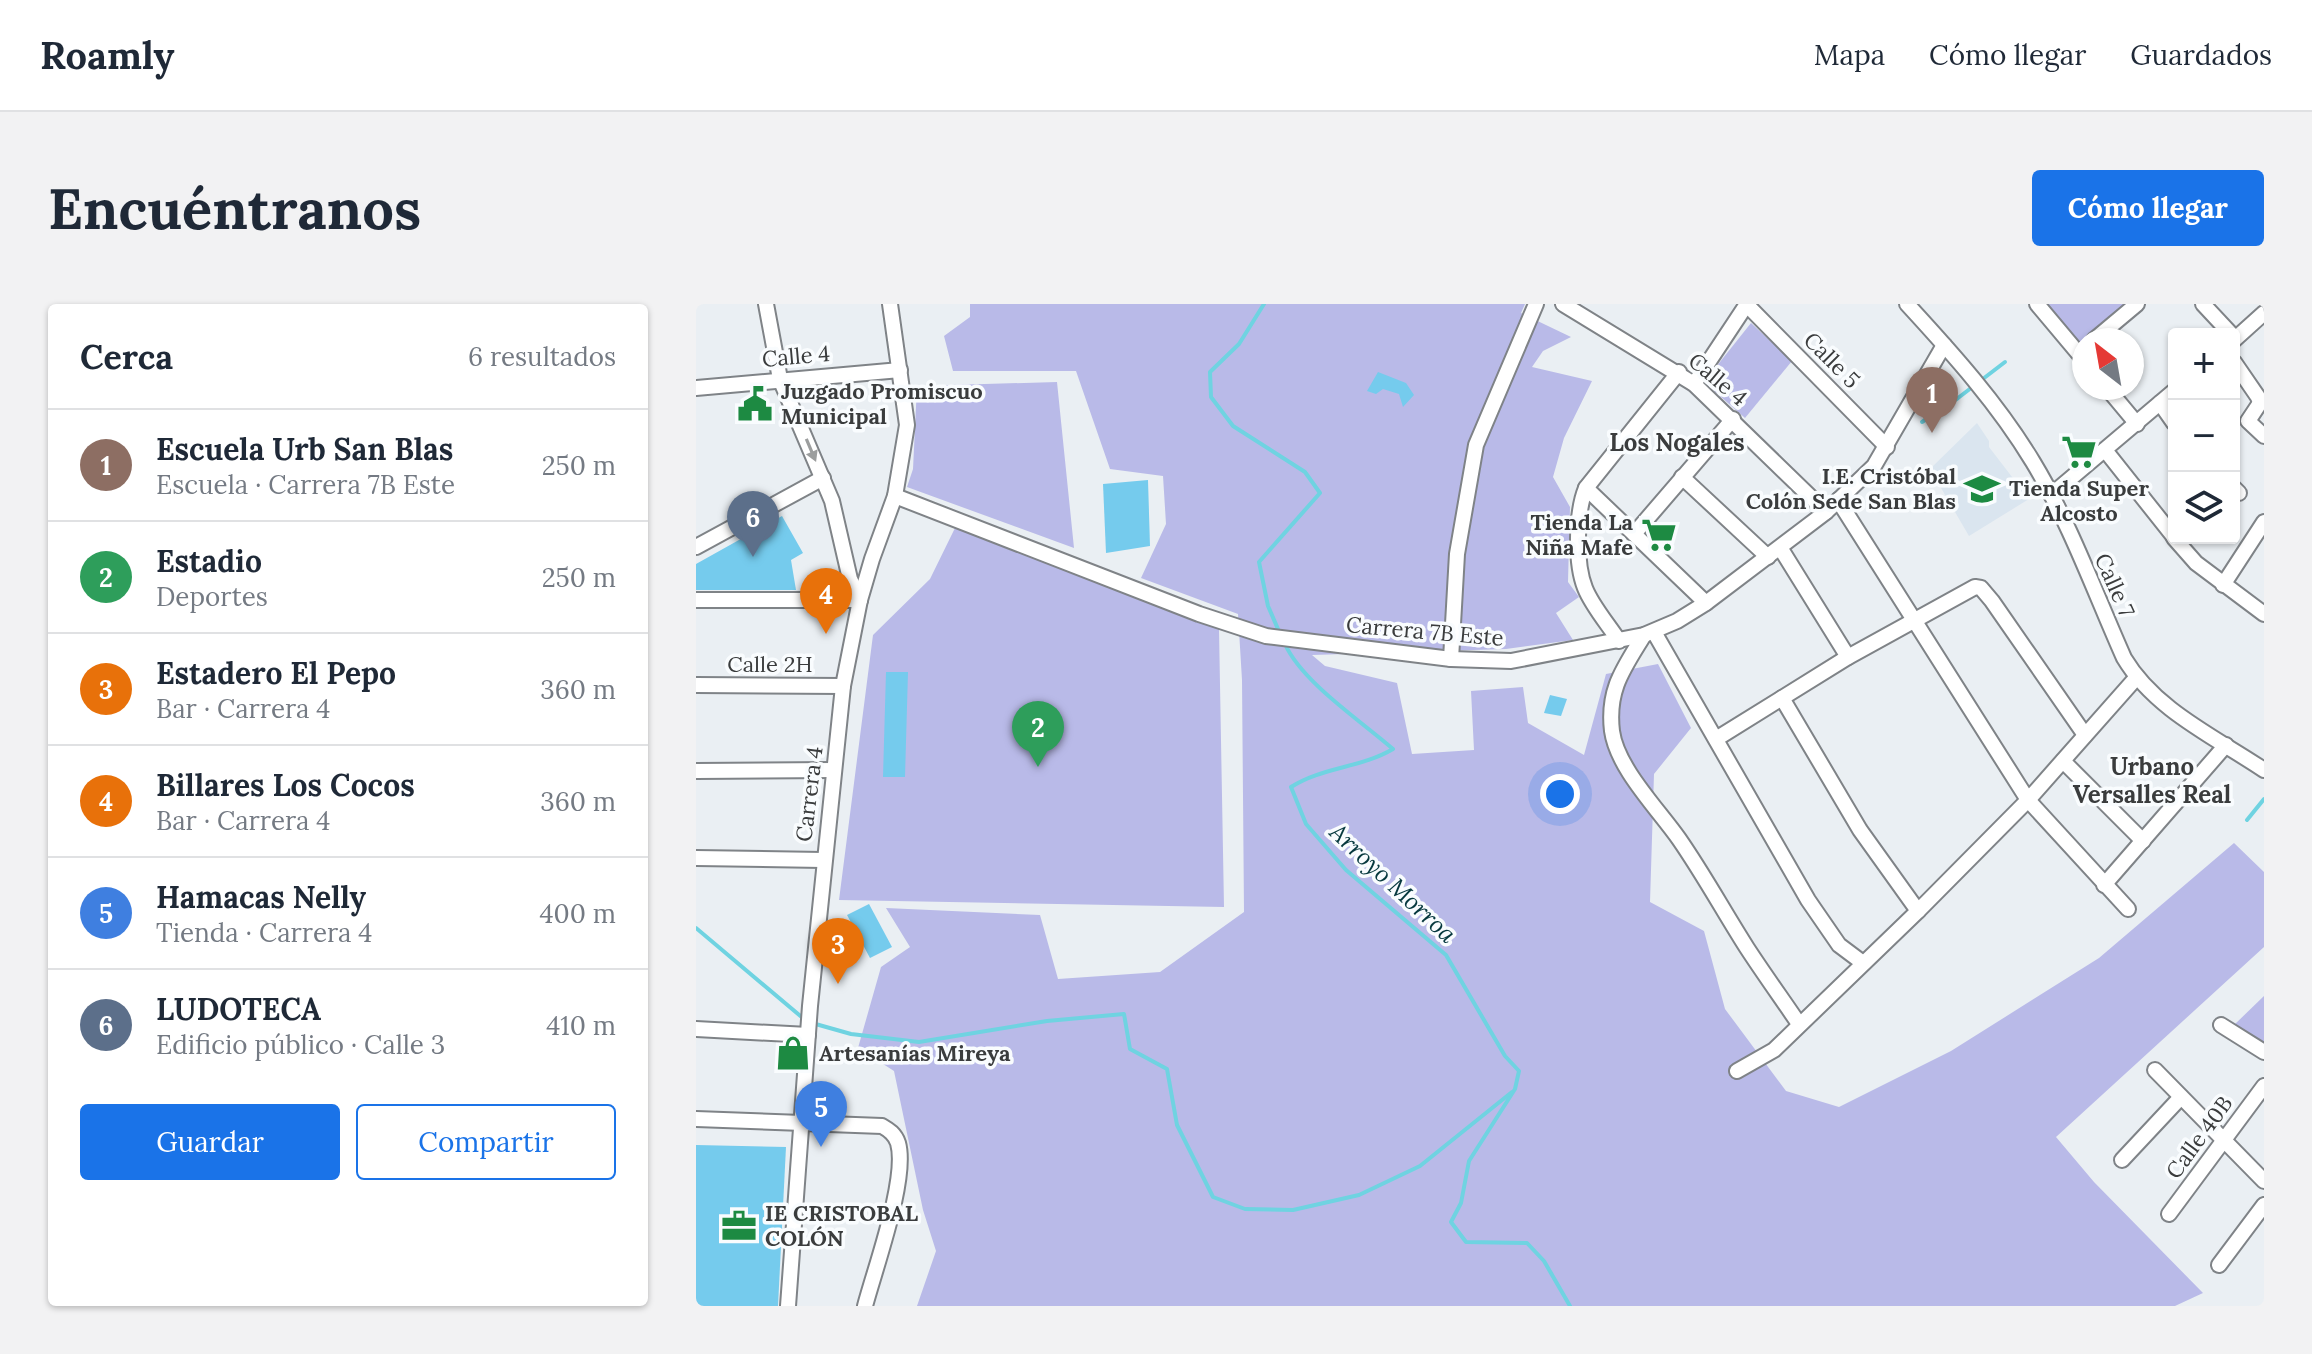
<!DOCTYPE html>
<html lang="es">
<meta charset="utf-8">
<style>
body{margin:0;font-family:Lora,serif;background:#f2f2f3;color:#1f2937}
.controls{position:absolute;right:24px;top:24px;display:grid;overflow:hidden;border-radius:8px;box-shadow:0 2px 6px #0004}
.controls button{width:72px;height:72px;display:grid;place-items:center;padding:0;border:0;border-bottom:2px solid #e0e1e3;background:#fff;color:#1f2937;font:40px sans-serif}
.compass{position:absolute;left:1376px;top:24px;width:72px;height:72px;border-radius:50%;background:#fff;box-shadow:0 2px 6px #0004;rotate:329deg}
.you{position:absolute;left:864px;top:490px;width:28px;height:28px;margin:-20px;border:6px solid #fff;border-radius:50%;background:#1a73e8;box-shadow:0 0 0 12px #1a73e833}
.badge{display:grid;place-items:center;width:52px;height:52px;border-radius:50%;background:#1a73e8;color:#fff;font-size:26px;font-weight:700}
.pin{position:absolute;translate:-50% -66px;filter:drop-shadow(0 2px 4px #0008)}
.pin::after{content:'';position:absolute;top:42px;width:28px;height:24px;background:inherit;clip-path:polygon(0 0,100% 0,50% 100%)}
.list{margin:0;padding:0;list-style:none}
h2{display:flex;justify-content:space-between;align-items:center;height:104px;margin:0;padding:0 32px;font-size:34px}
h2 small{font-size:26px;font-weight:400;color:#747a83}
.list li{display:grid;grid-template-columns:52px 1fr auto;gap:24px;align-items:center;box-sizing:border-box;height:112px;padding:0 32px;border-top:2px solid #e0e1e3}
.list b{display:block;font-size:30px;white-space:nowrap}
.list p{margin:0;font-size:26px;white-space:nowrap;color:#747a83}
.list em{font-size:26px;font-style:normal;color:#747a83}
.actions{display:flex;gap:16px;padding:24px 32px}
.actions a{flex:1;padding:18px 0;border:2px solid #1a73e8;border-radius:8px;text-align:center;font-size:28px;color:#1a73e8}
.actions .main{background:#1a73e8;color:#fff}
.icon{flex:none;width:44px;height:44px;fill:none;stroke:currentColor;stroke-width:2;stroke-linecap:round;stroke-linejoin:round}
.map{position:relative;flex:none;width:1568px;height:1002px;overflow:hidden;border-radius:8px}
header{display:flex;align-items:center;gap:48px;box-sizing:border-box;height:112px;padding:0 40px;background:#fff;border-bottom:2px solid #e0e1e3}
header strong{font-size:38px}
nav{display:flex;gap:44px;margin-inline-start:auto;font-size:28px}
.intro{display:flex;align-items:center;justify-content:space-between;box-sizing:border-box;height:192px;padding:0 48px}
h1{margin:0;font-size:56px}
.button{padding:20px 36px;border-radius:8px;background:#1a73e8;color:#fff;font-size:28px;font-weight:700}
main{display:flex;gap:48px;padding:0 48px}
aside{flex:1;background:#fff;border-radius:8px;box-shadow:0 2px 6px #0004}
.map>svg:first-child{display:block}
.built{fill:#dae5ef}
.green{fill:#b9bae8}
.lines{fill:none;stroke-linecap:round;stroke-linejoin:round}
.stream{stroke:#6fd3e1;stroke-width:4}
.building{fill:#75cbed}
.minor-casing{stroke:#7f8387;stroke-width:18}
.minor{stroke:#fff;stroke-width:14}
.oneway{fill:#9c9e9e}
.labels{text-anchor:middle;dominant-baseline:central;stroke-width:7;stroke-linejoin:round;paint-order:stroke}
.street-label{font-size:22px;fill:#3a3c3d;stroke:#f9fcfe}
.poi-label{font-size:22px;font-weight:bold;fill:#3a3c3d;stroke:#f9fcfe;text-anchor:start}
.neighbourhood-label{font-size:24px;font-weight:bold;fill:#3a3c3d;stroke:#f9fcfe}
.water-label{font-size:24px;font-style:italic;fill:#06383e;stroke:#f9fcfe}
</style>
<header>
<strong>Roamly</strong>
<nav><a>Mapa</a><a>Cómo llegar</a><a>Guardados</a></nav>
</header>
<div class="intro"><h1>Encuéntranos</h1><a class="button">Cómo llegar</a></div>
<main>
<aside>
<h2>Cerca<small>6 resultados</small></h2>
<ul class="list">
<li><span class="badge" style="background:#8d6e63">1</span><div><b>Escuela Urb San Blas</b><p>Escuela · Carrera 7B Este</p></div><em>250 m</em></li>
<li><span class="badge" style="background:#2e9e5b">2</span><div><b>Estadio</b><p>Deportes</p></div><em>250 m</em></li>
<li><span class="badge" style="background:#e8710a">3</span><div><b>Estadero El Pepo</b><p>Bar · Carrera 4</p></div><em>360 m</em></li>
<li><span class="badge" style="background:#e8710a">4</span><div><b>Billares Los Cocos</b><p>Bar · Carrera 4</p></div><em>360 m</em></li>
<li><span class="badge" style="background:#3f7fe0">5</span><div><b>Hamacas Nelly</b><p>Tienda · Carrera 4</p></div><em>400 m</em></li>
<li><span class="badge" style="background:#5c6f8a">6</span><div><b>LUDOTECA</b><p>Edificio público · Calle 3</p></div><em>410 m</em></li>
</ul>
<div class="actions"><a class="main">Guardar</a><a>Compartir</a></div>
</aside>
<div class="map">
<svg width="1568" height="1002" viewBox="0 0 1568 1002">
<rect width="100%" height="100%" fill="#eaeff3"/>
<!-- built -->
<path class="built" d="M 1281,119 L 1293,137 L 1293,143 L 1333,195 L 1273,232 L 1234,165 Z"/>
<!-- green -->
<g class="green">
<path d="M 274,0 L 829,0 L 825,9 L 875,33 L 847,47 L 836,63 L 896,77 L 868,134 L 857,173 L 874,203 L 872,278 L 883,293 L 860,309 L 877,336 L 810,345 L 616,351 L 629,362 L 701,379 L 716,450 L 778,446 L 775,387 L 827,383 L 832,419 L 888,451 L 910,370 L 962,360 L 995,424 L 958,470 L 954,598 L 1008,627 L 1029,705 L 1090,787 L 1143,803 L 1255,747 L 1403,654 L 1538,539 L 1568,568 L 1568,643 L 1360,833 L 1398,878 L 1507,989 L 1479,1002 L 221,1002 L 240,947 L 227,906 L 198,767 L 162,744 L 185,663 L 214,643 L 190,604 L 344,611 L 362,675 L 464,668 L 548,608 L 546,376 L 542,310 L 445,274 L 470,220 L 467,172 L 414,165 L 380,67 L 257,67 L 248,32 L 274,13 Z"/>
<path d="M 1345,0 L 1436,0 L 1393,36 L 1388,36 L 1388,40 L 1382,45 Z"/>
<path d="M 1055,19 L 1096,57 L 1049,114 L 1008,78 Z"/>
<path d="M 361,78 L 378,244 L 211,183 L 217,165 L 221,82 Z"/>
<path d="M 259,224 L 523,325 L 528,603 L 143,596 L 177,331 L 234,275 Z"/>
<path d="M 1568,692 L 1568,744 L 1537,722 Z"/>
</g>
<g class="lines">
<!-- stream -->
<g class="stream">
<path d="M 568,0 L 543,40 L 514,68 L 515,93 L 537,122 L 609,168 L 624,189 L 563,258 L 572,302 L 585,332"/>
<path d="M 1226,118 L 1262,94 L 1309,58"/>
<path d="M 589,340 C 606,378 665,417 697,445 C 665,464 626,463 595,483 L 610,520 L 650,566 L 750,651 L 809,752 L 823,767 L 819,785 L 773,857 L 765,899 L 755,918 L 770,938 L 831,939 L 848,957 L 874,1002"/>
<path d="M 1551,516 L 1568,495"/>
<path d="M 0,624 L 108,715"/>
<path d="M 116,719 L 155,730 L 223,738 L 351,717 L 428,710 L 434,745 L 471,765 L 481,821 L 517,893 L 549,905 L 597,906 L 663,891 L 724,862 L 816,788"/>
</g>
</g>
<!-- building -->
<g class="building">
<path d="M 682,68 L 710,79 L 718,91 L 707,103 L 703,90 L 687,85 L 680,90 L 671,87 Z"/>
<path d="M 452,176 L 454,242 L 410,249 L 407,180 Z"/>
<path d="M 86,212 L 107,249 L 95,256 L 100,286 L 0,286 L 0,260 Z"/>
<path d="M 190,368 L 212,368 L 209,473 L 187,473 Z"/>
<path d="M 854,391 L 871,395 L 865,412 L 848,409 Z"/>
<path d="M 173,600 L 196,643 L 174,654 L 151,611 Z"/>
<path d="M 0,841 L 90,843 L 82,1002 L 0,1002 Z"/>
</g>
<g class="lines">
<!-- minor casing -->
<g class="minor-casing">
<g id="minor">
<path d="M 70,0 L 84,75 L 136,197 L 154,275 L 164,296"/>
<path d="M 867,0 L 998,80 L 1130,208"/>
<path d="M 1050,0 L 1191,143"/>
<path d="M 1211,0 C 1257,50 1302,100 1337,158 C 1374,219 1399,289 1428,354 C 1459,406 1519,433 1568,466"/>
<path d="M 1341,0 L 1388,56"/>
<path d="M 1507,0 L 1535,30"/>
<path d="M 1398,36 L 1441,0"/>
<path d="M 1538,36 L 1568,9"/>
<path d="M 1538,58 L 1562,93 L 1564,99 L 1552,117 L 1568,132"/>
<path d="M 998,80 L 1051,0"/>
<path d="M 0,84 L 204,66"/>
<path d="M 1411,84 L 1441,120"/>
<path d="M 1464,99 L 1478,119"/>
<path d="M 1409,146 L 1478,233"/>
<path d="M 986,173 L 1072,253"/>
<path d="M 890,184 L 1010,299"/>
<path d="M 1538,184 L 1543,189"/>
<path d="M 1355,191 L 1478,87"/>
<path d="M 199,192 L 503,310 L 570,332 L 755,355 L 815,357 L 948,331 L 981,317 L 1010,299 L 1130,208 L 1178,162 L 1248,41"/>
<path d="M 1142,196 L 1332,496 L 1432,605"/>
<path d="M 938,230 L 1037,115"/>
<path d="M 1478,234 L 1500,259 L 1568,310"/>
<path d="M 0,243 L 127,174"/>
<path d="M 1085,245 L 1152,353"/>
<path d="M 1527,281 L 1568,218"/>
<path d="M 0,296 L 164,296"/>
<path d="M 958,328 L 1112,596 L 1143,641 L 1167,659"/>
<path d="M 948,331 C 928,364 911,385 916,427 C 921,464 962,505 983,535 C 1008,571 1028,608 1051,644 C 1068,670 1086,695 1103,720"/>
<path d="M 923,337 C 912,320 896,302 889,284 C 879,259 880,208 890,184 L 983,68"/>
<path d="M 755,355 L 761,250 L 780,141 L 840,0"/>
<path d="M 0,381 L 147,382"/>
<path d="M 1086,394 L 1164,526 L 1222,607"/>
<path d="M 1020,435 L 1152,353 L 1279,283 L 1285,284 L 1296,297 L 1389,431"/>
<path d="M 1367,457 L 1447,537"/>
<path d="M 0,467 L 138,466"/>
<path d="M 0,554 L 127,556"/>
<path d="M 1408,581 L 1530,441"/>
<path d="M 1525,721 L 1568,748"/>
<path d="M 0,725 L 112,731"/>
<path d="M 1459,766 L 1568,877"/>
<path d="M 1041,767 L 1078,746 L 1222,607 L 1332,496 L 1440,374"/>
<path d="M 0,815 L 186,822 C 193,826 199,830 202,839 C 212,874 179,964 169,1002"/>
<path d="M 1426,856 L 1485,793"/>
<path d="M 1473,910 L 1568,782"/>
<path d="M 1523,961 L 1568,901"/>
<path d="M 92,1002 L 114,702 L 147,382 L 164,296 L 176,255 L 199,192 L 211,121 L 194,0"/>
</g>
</g>
<!-- minor -->
<use href="#minor" class="minor"/>
</g>
<!-- one-way arrows -->
<defs><path id="oneway-solid" d="M-6-.8H1V-3.2L6.5 0L1 3.2V.8H-6Z" transform="scale(2)"/></defs>
<use class="oneway" href="#oneway-solid" transform="translate(115 146) rotate(67)"/>
<!-- icons -->
<defs>
<g id="civic-bare" transform="scale(2.76)"><path d="M-.6-6.5H3V-4.5H.6V-3L4-1V1h2V6H-6V1h2V-1L-.6-3ZM-1.2 2.5V6h2.4V2.5Z" fill="#1d8a42" stroke="#f9fcfe" stroke-width="2.5" paint-order="stroke"/></g>
<g id="supermarket-bare" transform="scale(2.76)"><path d="M-6-5.5h2.5l.6 2H6L4.5 2H-2.5L-4.4-4H-6ZM-1.5 3.2a1.3 1.3 0 1 0 .1 0ZM3 3.2a1.3 1.3 0 1 0 .1 0Z" fill="#1d8a42" stroke="#f9fcfe" stroke-width="2.5" paint-order="stroke"/></g>
<g id="school-bare" transform="scale(2.76)"><path d="M0-5L7-2L0 1L-7-2ZM-4 1L0 2.5L4 1V4Q0 6-4 4Z" fill="#1d8a42" stroke="#f9fcfe" stroke-width="2.5" paint-order="stroke"/></g>
<g id="shop-bare" transform="scale(2.76)"><path d="M-5-2.5h2.3a2.7 3.5 0 0 1 5.4 0H5L5.5 6h-11ZM-1.5-2.5h3a1.5 2.3 0 0 0-3 0Z" fill="#1d8a42" stroke="#f9fcfe" stroke-width="2.5" paint-order="stroke"/></g>
<g id="office-bare" transform="scale(2.76)"><path d="M-6-3h4V-5.5h4V-3h4V5H-6ZM-1-4.5V-3h2v-1.5ZM-6 0V1H6V0Z" fill="#1d8a42" stroke="#f9fcfe" stroke-width="2.5" paint-order="stroke"/></g>
</defs>
<g fill-rule="evenodd">
<use href="#civic-bare" x="59" y="100"/>
<use href="#supermarket-bare" x="1383" y="148"/>
<use href="#school-bare" x="1286" y="185"/>
<use href="#supermarket-bare" x="963" y="231"/>
<use href="#shop-bare" x="97" y="749"/>
<use href="#office-bare" x="43" y="922"/>
</g>
<g class="labels">
<!-- street labels -->
<g class="street-label">
<text transform="translate(100 52) rotate(-5)">Calle 4</text>
<text transform="translate(1136 56) rotate(45)">Calle 5</text>
<text transform="translate(1022 75) rotate(40)">Calle 4</text>
<text transform="translate(1419 281) rotate(66)">Calle 7</text>
<text transform="translate(729 327) rotate(5)">Carrera 7B Este</text>
<text x="74" y="360">Calle 2H</text>
<text transform="translate(113 490) rotate(-83)">Carrera 4</text>
<text transform="translate(1503 833) rotate(-54)">Calle 40B</text>
</g>
<!-- poi labels -->
<g class="poi-label">
<text x="85" y="87">Juzgado Promiscuo<tspan x="85" dy="25">Municipal</tspan></text>
<text x="1260" y="172" text-anchor="end">I.E. Cristóbal<tspan x="1260" dy="25">Colón Sede San Blas</tspan></text>
<text x="1383" y="184" text-anchor="middle">Tienda Super<tspan x="1383" dy="25">Alcosto</tspan></text>
<text x="937" y="218" text-anchor="end">Tienda La<tspan x="937" dy="25">Niña Mafe</tspan></text>
<text x="123" y="749">Artesanías Mireya</text>
<text x="69" y="909">IE CRISTOBAL<tspan x="69" dy="25">COLÓN</tspan></text>
</g>
<!-- neighbourhood labels -->
<g class="neighbourhood-label">
<text x="981" y="138">Los Nogales</text>
<text x="1456" y="462">Urbano<tspan x="1456" dy="28">Versalles Real</tspan></text>
</g>
<!-- water labels -->
<g class="water-label">
<text transform="translate(697 579) rotate(43)">Arroyo Morroa</text>
</g>
</g>
</svg>
<div class="controls">
<button>+</button>
<button>−</button>
<button><svg class="icon" aria-label="layers" viewBox="0 0 24 24"><path d="M12 4l9 5-9 5-9-5zM3 14l9 5 9-5"/></svg></button>
</div>
<svg class="compass" viewBox="-18 -18 36 36"><path d="M0-13l5 13h-10z" fill="#e53935"/><path d="M0 13l5-13h-10z" fill="#747a83"/></svg>
<div class="you"></div>
<div class="pin badge" style="left:1236px;top:129px;background:#8d6e63">1</div>
<div class="pin badge" style="left:342px;top:463px;background:#2e9e5b">2</div>
<div class="pin badge" style="left:142px;top:680px;background:#e8710a">3</div>
<div class="pin badge" style="left:130px;top:330px;background:#e8710a">4</div>
<div class="pin badge" style="left:125px;top:843px;background:#3f7fe0">5</div>
<div class="pin badge" style="left:57px;top:253px;background:#5c6f8a">6</div>
</div>
</main>
